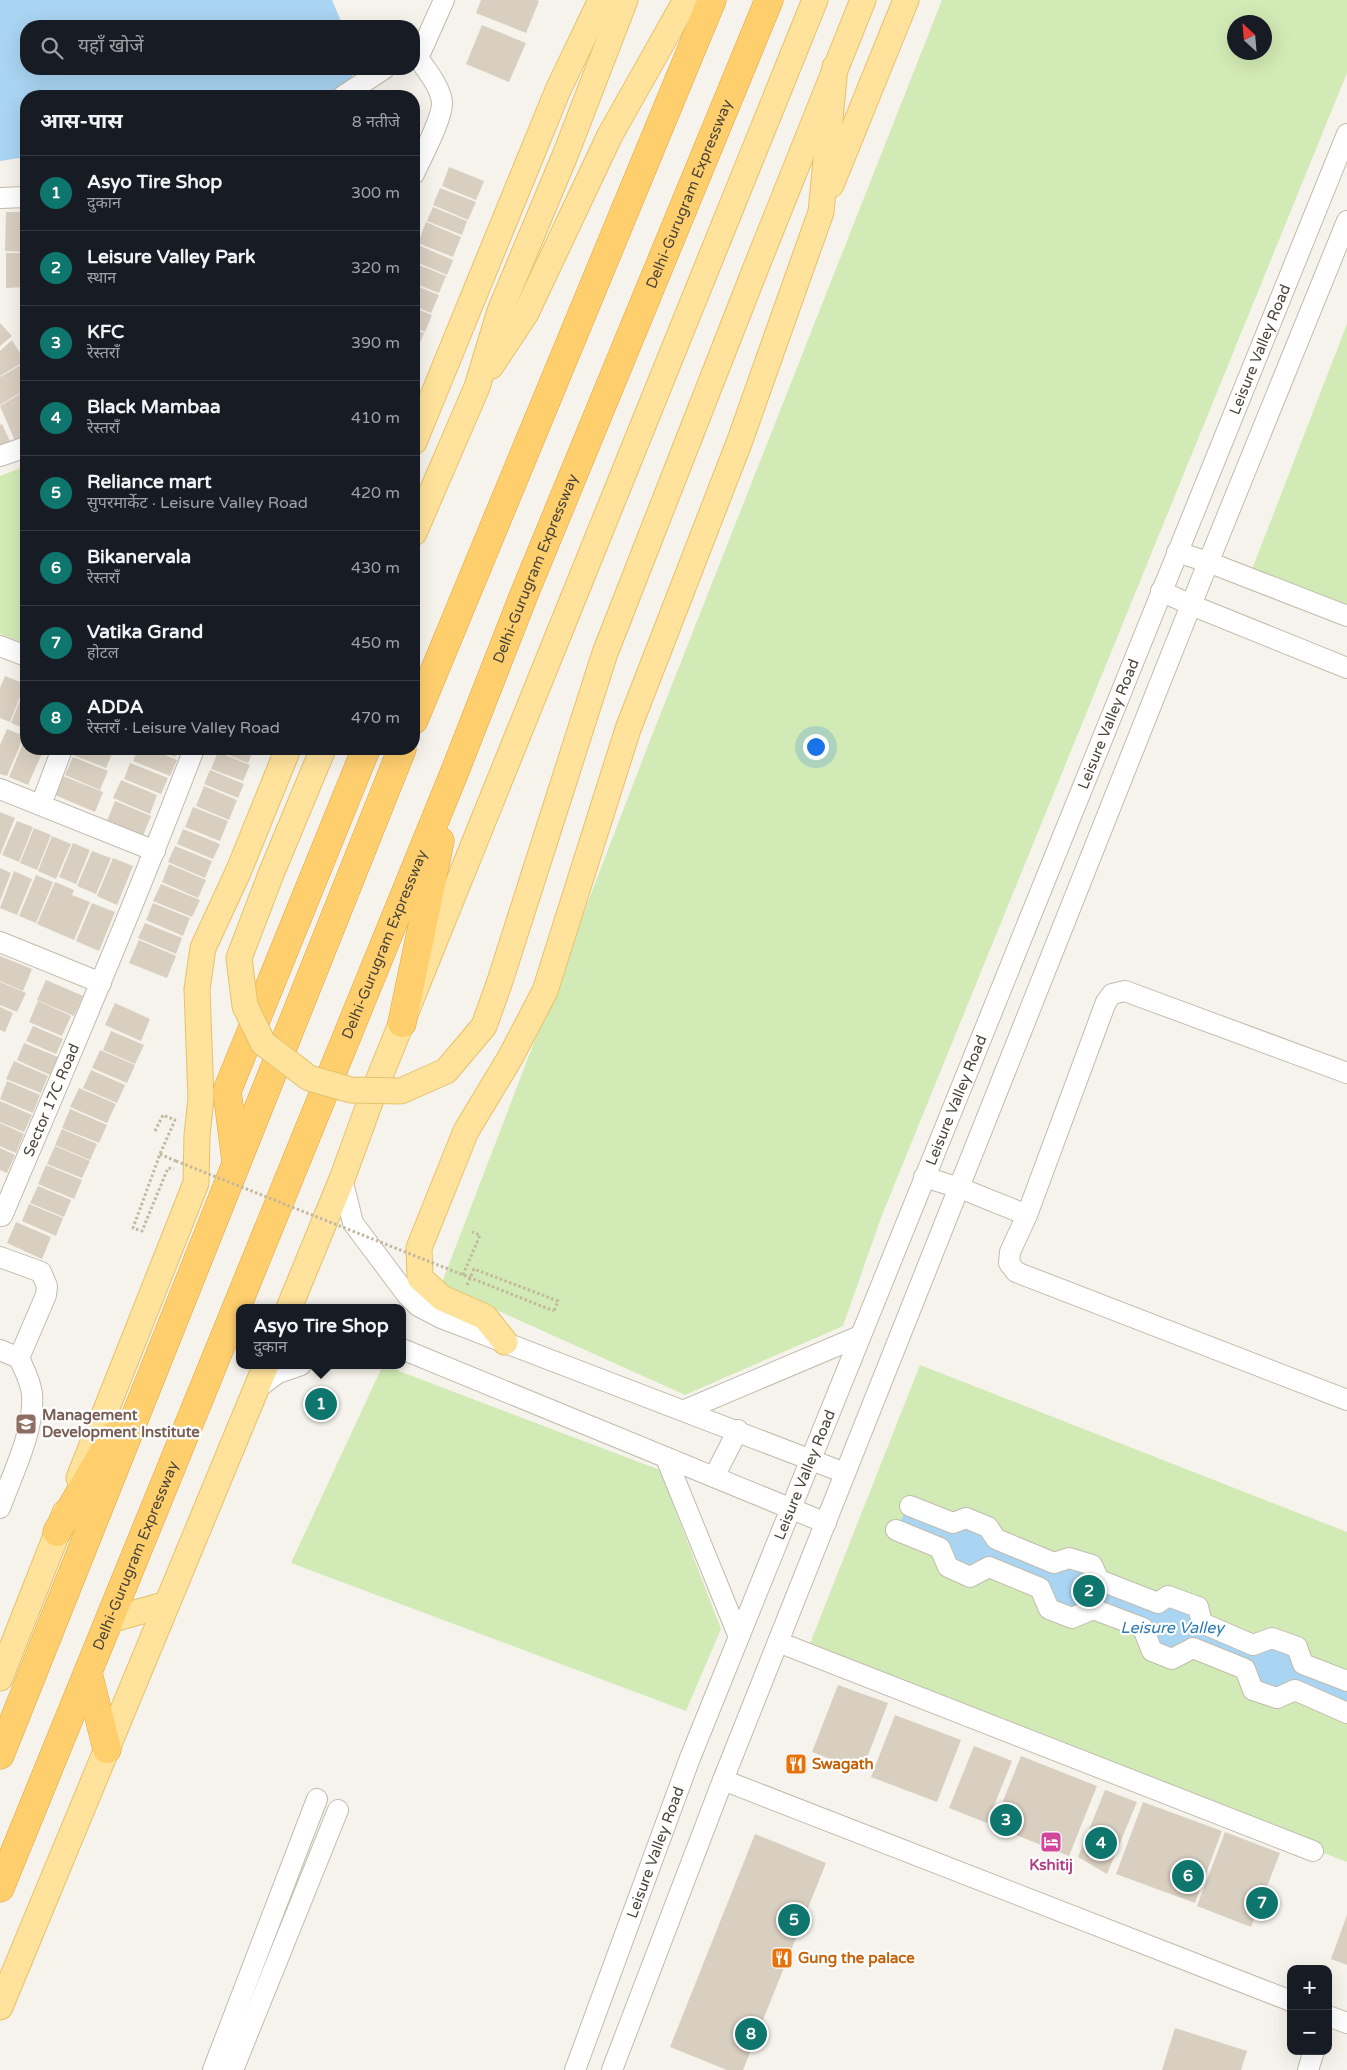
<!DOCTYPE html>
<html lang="hi">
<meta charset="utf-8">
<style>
body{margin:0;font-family:"Varela Round","Noto Sans Devanagari",sans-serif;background:#20242c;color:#f1f3f6}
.controls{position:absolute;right:15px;bottom:15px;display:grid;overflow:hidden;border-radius:10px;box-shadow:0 5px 20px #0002}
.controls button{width:45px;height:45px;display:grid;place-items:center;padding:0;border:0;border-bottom:1px solid #363941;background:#171b24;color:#f1f3f6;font:25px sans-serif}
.compass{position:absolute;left:1227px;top:15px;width:45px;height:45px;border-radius:50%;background:#171b24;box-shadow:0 5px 20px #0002;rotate:334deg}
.you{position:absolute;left:815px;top:746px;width:18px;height:18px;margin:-12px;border:4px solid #fff;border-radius:50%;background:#1a73e8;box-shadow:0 0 0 8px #1a73e833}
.badge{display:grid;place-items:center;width:32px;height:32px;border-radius:50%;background:#0f766e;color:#fff;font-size:16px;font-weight:700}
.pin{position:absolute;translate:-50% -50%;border:2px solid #fff;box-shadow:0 1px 5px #0006}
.popup{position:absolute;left:236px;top:1304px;width:170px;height:65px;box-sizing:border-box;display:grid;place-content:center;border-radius:10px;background:#171b24;filter:drop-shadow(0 1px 4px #0005);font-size:16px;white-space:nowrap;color:#9ea1a6}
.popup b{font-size:19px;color:#f1f3f6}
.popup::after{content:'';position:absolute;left:50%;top:100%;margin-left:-10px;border:10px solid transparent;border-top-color:#171b24}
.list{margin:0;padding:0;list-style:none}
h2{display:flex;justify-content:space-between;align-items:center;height:65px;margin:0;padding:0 20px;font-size:21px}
h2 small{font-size:16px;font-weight:400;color:#9ea1a6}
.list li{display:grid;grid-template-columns:32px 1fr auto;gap:15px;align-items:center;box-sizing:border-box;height:75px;padding:0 20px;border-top:1px solid #363941}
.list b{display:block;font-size:19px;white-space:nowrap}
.list p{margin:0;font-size:16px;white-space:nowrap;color:#9ea1a6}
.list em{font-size:16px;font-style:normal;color:#9ea1a6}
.icon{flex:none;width:28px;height:28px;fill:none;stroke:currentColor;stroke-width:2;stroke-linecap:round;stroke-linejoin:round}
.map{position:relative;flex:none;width:1347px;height:2070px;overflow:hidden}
.search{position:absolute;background:#171b24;box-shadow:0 5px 20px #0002;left:20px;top:20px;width:400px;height:55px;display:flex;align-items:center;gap:12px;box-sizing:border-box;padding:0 18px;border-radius:20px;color:#9ea1a6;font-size:19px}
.panel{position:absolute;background:#171b24;box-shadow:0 5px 20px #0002;left:20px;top:90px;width:400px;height:665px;border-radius:20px}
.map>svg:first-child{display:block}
.green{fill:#d2eab5;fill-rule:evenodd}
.water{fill:#a9d4f2}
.building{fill:#d8cfc1}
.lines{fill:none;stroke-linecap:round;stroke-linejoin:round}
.minor-casing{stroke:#c2bbae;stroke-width:22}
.major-casing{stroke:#e6c16a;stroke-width:27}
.highway-casing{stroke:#e0a43c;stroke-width:29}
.path{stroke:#c4b79f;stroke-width:3;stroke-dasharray:2.5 2.5;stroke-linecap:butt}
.minor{stroke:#fff;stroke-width:20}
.major{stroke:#ffe39c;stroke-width:25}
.highway{stroke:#ffcf6e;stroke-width:28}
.major-bridge-casing{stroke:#e6c16a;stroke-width:27;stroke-linecap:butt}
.path-bridge{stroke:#c4b79f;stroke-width:3;stroke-dasharray:2.5 2.5;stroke-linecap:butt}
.major-bridge{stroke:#ffe39c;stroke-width:25}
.labels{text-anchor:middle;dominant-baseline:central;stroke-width:4.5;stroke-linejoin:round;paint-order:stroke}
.street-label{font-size:15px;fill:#4b4439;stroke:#fff}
.education-label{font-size:15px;font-weight:bold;fill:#785e54;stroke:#fff;text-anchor:start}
.food-label{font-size:15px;font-weight:bold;fill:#c56008;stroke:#fff;text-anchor:start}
.hotel-label{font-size:15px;font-weight:bold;fill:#b23c85;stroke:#fff}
.water-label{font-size:16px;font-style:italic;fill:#2e7ab2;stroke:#fff}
</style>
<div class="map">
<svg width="1347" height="2070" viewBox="0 0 1347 2070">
<rect width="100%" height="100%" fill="#f6f3ec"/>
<!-- green -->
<g class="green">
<path d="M 942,0 L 1347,0 L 1347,73 L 882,1215 L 843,1326 L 685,1395 L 441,1285 L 647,748 ZM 1234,22 L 1264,22 L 1264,52 L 1234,52 Z"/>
<path d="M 1347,324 L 1347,624 L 1246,585 Z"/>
<path d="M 26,466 L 26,644 L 0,634 L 0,476 Z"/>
<path d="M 383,1365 L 660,1470 L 721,1629 L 686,1711 L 291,1563 Z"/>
<path d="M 920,1365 L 1347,1532 L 1347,1862 L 807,1651 Z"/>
</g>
<!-- water -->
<g class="water">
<path d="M 0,0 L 332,0 L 343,26 L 26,26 L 26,69 L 356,69 L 345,89 L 317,96 L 26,96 L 26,157 L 0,161 Z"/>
<path d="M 907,1506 L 1069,1558 L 1100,1580 L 1168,1596 L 1202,1623 L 1253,1645 L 1272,1638 L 1347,1681 L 1347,1713 L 1295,1690 L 1277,1698 L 1245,1669 L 1193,1648 L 1172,1659 L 1143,1628 L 1094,1609 L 1072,1618 L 1040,1588 L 989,1567 L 970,1577 L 898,1529 Z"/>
</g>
<!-- building -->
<g class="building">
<path d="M 481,0 L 536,0 L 539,1 L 526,33 L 476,13 Z"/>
<path d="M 482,25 L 526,43 L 509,82 L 466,64 Z"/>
<path d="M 449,167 L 484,181 L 476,200 L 442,186 Z"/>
<path d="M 440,188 L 476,202 L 468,220 L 433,205 Z"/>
<path d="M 433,207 L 467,221 L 462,235 L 427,221 Z"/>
<path d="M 6,212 L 26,212 L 26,252 L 5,251 Z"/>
<path d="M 426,222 L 461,237 L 453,257 L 418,243 Z"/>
<path d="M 418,245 L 453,260 L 447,275 L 414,261 L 414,256 Z"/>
<path d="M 6,253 L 26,253 L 26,287 L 6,288 Z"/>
<path d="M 414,263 L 446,276 L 439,293 L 414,283 Z"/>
<path d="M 414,285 L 439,295 L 431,313 L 414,306 Z"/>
<path d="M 414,308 L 432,315 L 425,332 L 414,327 Z"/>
<path d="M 0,323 L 12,336 L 0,346 Z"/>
<path d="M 414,329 L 424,333 L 416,352 L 414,351 Z"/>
<path d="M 19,335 L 26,335 L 26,351 Z"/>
<path d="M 12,340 L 25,361 L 0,376 L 0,351 Z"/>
<path d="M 26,362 L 26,389 L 0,405 L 0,377 Z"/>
<path d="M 26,390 L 26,444 L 18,448 L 0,406 Z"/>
<path d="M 2,424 L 12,446 L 0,451 L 0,425 Z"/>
<path d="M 5,676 L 25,684 L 10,722 L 0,718 L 0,688 Z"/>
<path d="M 26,685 L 26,729 L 11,723 Z"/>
<path d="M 7,729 L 24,736 L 7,776 L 0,774 L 0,745 Z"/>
<path d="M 26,736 L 26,749 L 44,749 L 28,785 L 9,777 Z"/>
<path d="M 76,749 L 114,749 L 106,768 L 73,755 Z"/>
<path d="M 138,749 L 151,749 L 177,760 L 170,776 L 133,761 Z"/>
<path d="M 156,749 L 179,749 L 175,757 Z"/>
<path d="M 214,749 L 254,749 L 248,763 Z"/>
<path d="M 218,752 L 250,765 L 243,781 L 211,769 Z"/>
<path d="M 73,757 L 108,771 L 100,790 L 65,775 Z"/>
<path d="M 130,763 L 168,778 L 161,794 L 124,779 Z"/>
<path d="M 210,770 L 244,784 L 238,798 L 204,784 Z"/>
<path d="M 63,776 L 103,792 L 95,812 L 55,795 Z"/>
<path d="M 121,780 L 157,795 L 150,814 L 113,798 Z"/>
<path d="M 204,786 L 237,800 L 229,820 L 196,806 Z"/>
<path d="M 115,801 L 151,816 L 143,836 L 107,821 Z"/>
<path d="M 193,807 L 228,821 L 220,841 L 185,827 Z"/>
<path d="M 0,812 L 15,818 L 0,855 Z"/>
<path d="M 17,821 L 33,827 L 19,862 L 2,855 Z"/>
<path d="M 34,828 L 51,835 L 37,870 L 20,863 Z"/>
<path d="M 183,829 L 220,844 L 213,859 L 177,844 Z"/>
<path d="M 52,836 L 71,844 L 56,879 L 38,871 Z"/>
<path d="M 73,843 L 90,850 L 76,884 L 59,877 Z"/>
<path d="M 175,846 L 212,861 L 205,878 L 168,862 Z"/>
<path d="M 92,851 L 111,858 L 96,894 L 77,886 Z"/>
<path d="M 113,858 L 133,866 L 117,905 L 97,896 Z"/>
<path d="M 169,864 L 206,880 L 198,898 L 162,882 Z"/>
<path d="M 0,868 L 11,873 L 0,901 Z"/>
<path d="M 14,871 L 32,879 L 17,915 L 0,908 Z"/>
<path d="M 36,875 L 53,882 L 36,923 L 19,916 Z"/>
<path d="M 55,882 L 74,890 L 72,895 L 90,902 L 74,940 L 37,924 Z"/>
<path d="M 161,884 L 200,900 L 192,917 L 153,901 Z"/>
<path d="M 92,903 L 115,912 L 99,951 L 76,941 Z"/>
<path d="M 153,903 L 190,918 L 183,936 L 146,920 Z"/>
<path d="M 145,923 L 182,938 L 176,954 L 138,938 Z"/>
<path d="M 139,940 L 176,956 L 167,978 L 129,963 Z"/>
<path d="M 0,956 L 32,969 L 23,991 L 0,981 Z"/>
<path d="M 46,980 L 83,996 L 74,1016 L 37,1000 Z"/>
<path d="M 0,982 L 26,993 L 17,1012 L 0,1005 Z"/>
<path d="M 38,1001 L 71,1016 L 62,1036 L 29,1022 Z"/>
<path d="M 115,1003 L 150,1019 L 141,1041 L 105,1025 Z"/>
<path d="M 0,1007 L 13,1013 L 5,1032 L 0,1030 Z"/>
<path d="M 33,1026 L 63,1039 L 56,1054 L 26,1041 Z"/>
<path d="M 111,1031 L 144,1045 L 135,1064 L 103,1050 Z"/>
<path d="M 24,1043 L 58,1057 L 50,1075 L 17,1060 Z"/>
<path d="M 100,1050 L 135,1065 L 127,1083 L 92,1068 Z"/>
<path d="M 14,1061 L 48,1076 L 41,1093 L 6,1079 Z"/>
<path d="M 91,1070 L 125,1085 L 117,1103 L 83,1088 Z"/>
<path d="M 7,1081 L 40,1095 L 33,1113 L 0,1099 Z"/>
<path d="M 79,1088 L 116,1104 L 107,1123 L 70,1107 Z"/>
<path d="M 0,1101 L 32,1115 L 24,1132 L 0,1122 Z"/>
<path d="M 70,1109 L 107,1125 L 99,1143 L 62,1128 Z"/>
<path d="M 0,1123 L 24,1134 L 16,1153 L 0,1146 Z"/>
<path d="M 62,1129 L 97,1144 L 90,1160 L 55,1145 Z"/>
<path d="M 55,1146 L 90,1161 L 82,1178 L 47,1164 Z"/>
<path d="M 0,1148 L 15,1155 L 7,1173 L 0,1170 Z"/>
<path d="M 46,1165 L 82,1180 L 74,1199 L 38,1184 Z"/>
<path d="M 38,1186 L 71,1200 L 64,1217 L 30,1203 Z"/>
<path d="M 29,1204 L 63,1218 L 56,1236 L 22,1221 Z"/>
<path d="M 16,1222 L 51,1237 L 42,1259 L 7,1243 Z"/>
<path d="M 838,1685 L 888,1703 L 862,1771 L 812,1752 Z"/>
<path d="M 895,1715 L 961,1740 L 937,1802 L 871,1777 Z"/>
<path d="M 974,1746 L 1012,1761 L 987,1823 L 949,1808 Z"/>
<path d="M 1021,1756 L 1097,1786 L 1069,1856 L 993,1826 Z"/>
<path d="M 1105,1790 L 1137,1802 L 1107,1874 L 1078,1857 Z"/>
<path d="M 1143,1802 L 1222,1831 L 1195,1903 L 1116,1874 Z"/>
<path d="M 1225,1832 L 1280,1853 L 1251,1927 L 1197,1906 Z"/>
<path d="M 755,1834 L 826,1863 L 743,2070 L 727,2070 L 670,2047 Z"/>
<path d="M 1347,1915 L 1347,1965 L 1331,1959 Z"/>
<path d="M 1175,2028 L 1247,2051 L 1241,2070 L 1162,2070 Z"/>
</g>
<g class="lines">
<!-- minor casing -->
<g class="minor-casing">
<g id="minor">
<path d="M 343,96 L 384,69"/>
<path d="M 414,174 C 421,158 443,118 442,102 C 440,86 427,71 418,58 L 444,0"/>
<path d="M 0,198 L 26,197"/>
<path d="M 0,456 L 26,447"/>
<path d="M 1177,552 L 1208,562 L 1347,616"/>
<path d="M 1161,591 L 1191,605 L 1347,668"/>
<path d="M 0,646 L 26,656"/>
<path d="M 0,789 L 155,851"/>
<path d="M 41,805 L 62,749"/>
<path d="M 0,942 L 101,983"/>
<path d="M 1347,1073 L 1125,991 L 1112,994 L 1106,1002 L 1027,1215 L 1010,1252 L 1009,1263 L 1016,1272 L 1347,1400"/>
<path d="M 924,1177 L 960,1188 L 1027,1215"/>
<path d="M 342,1179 L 353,1223 L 407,1295 L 418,1306 L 441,1318 L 845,1473"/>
<path id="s1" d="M 2,1216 C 68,1061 134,906 194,749"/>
<path d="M 0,1257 L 41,1272 L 47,1286 L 46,1295 L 19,1358 L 0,1350"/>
<path d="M 402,1349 L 826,1523"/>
<path d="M 256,1389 L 278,1373 L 301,1365"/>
<path d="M 685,1410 L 860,1336"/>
<path d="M 666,1458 L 739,1637"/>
<path d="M 714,1477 L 738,1430"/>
<path d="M 910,1506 L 953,1523 L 966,1518 L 988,1527 L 996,1539 L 1054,1563 L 1069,1558 L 1092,1565 L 1099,1580 L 1158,1603 L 1168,1596 L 1198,1607 L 1202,1623 L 1253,1645 L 1272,1638 L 1297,1647 L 1303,1664 L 1347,1681"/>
<path d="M 0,1508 C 12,1475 35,1430 32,1394 C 31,1382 24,1369 19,1358"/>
<path d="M 896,1530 L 940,1548 L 948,1567 L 970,1577 L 989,1567 L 1040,1588 L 1049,1609 L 1072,1618 L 1093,1609 L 1143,1628 L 1152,1651 L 1172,1659 L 1193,1648 L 1245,1669 L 1253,1690 L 1277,1698 L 1295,1690 L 1347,1713"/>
<path d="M 778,1642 L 1313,1851"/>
<path d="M 723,1780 L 1291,2001"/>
<path d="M 1328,2016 L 1347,2023"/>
<path d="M 213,2070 L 317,1799"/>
<path d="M 233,2070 L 338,1810"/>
<path id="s2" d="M 575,2070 L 690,1758 L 1347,134"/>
<path d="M 612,2070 L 723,1780 L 1191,605 L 1347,221"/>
<path d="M 1308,2070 L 1314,2051"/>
</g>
</g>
<!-- major casing -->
<g class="major-casing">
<g id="major">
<path d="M 831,185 L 906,0"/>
<path d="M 755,270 L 863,0"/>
<path d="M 491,366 L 526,313 L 610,135 L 686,0"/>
<path d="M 414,442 L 558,90 L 601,0"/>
<path d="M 414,533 L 477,387 L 500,311 L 566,153 L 625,0"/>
<path d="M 289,1308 L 342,1179 L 374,1091 L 815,0"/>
<path d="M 505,1342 L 485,1317 L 442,1298 L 420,1278 L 419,1248 L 466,1131 L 510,1058 L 545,991 L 628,729 L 739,443 L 821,212 L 835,67"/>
<path d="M 79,1478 L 196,1183 L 197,1135 L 201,1099 L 197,989 L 203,948 L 239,870 L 288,749"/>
<path d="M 110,1620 L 167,1604"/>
<path d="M 0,1678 L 65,1513"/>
<path d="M 0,2007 L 266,1365"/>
</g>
</g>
<!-- highway casing -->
<g class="highway-casing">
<g id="highway">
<path d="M 414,720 L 712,0"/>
<path d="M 402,1023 L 440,841"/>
<path d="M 236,1161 L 227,1091 L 366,749"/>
<path d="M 57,1532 L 113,1436"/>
<path d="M 88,1673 L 107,1749"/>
<path d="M 0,1755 L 402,749"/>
<path id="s3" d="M 0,1888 L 455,771 L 525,592 L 769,0"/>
</g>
</g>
<!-- path -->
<g class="path">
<path d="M 155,1131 L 163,1115 L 175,1120 L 160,1154 L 133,1228 L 142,1231 L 168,1168 L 174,1169"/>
<path d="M 160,1154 L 176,1161"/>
<path d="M 463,1275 L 480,1235 L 472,1232"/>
<path d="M 467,1285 L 474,1269 L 558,1301 L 554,1311"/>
</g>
<!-- minor -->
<use href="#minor" class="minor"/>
<!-- major -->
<use href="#major" class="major"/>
<!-- highway -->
<use href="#highway" class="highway"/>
<!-- major-bridge casing -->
<g class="major-bridge-casing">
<path id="major-bridge" d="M 323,749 L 271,874 L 239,958 L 245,1006 L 263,1043 L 309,1078 L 351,1090 L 401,1091 L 446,1071 L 484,1026 L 500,981 L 605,653 L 755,270"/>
</g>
<!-- path-bridge -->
<path class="path-bridge" d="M 176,1161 L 554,1311"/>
<!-- major-bridge -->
<use href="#major-bridge" class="major-bridge"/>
</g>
<!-- icons -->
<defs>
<g id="university-square" transform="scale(1.125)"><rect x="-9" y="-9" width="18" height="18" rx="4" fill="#8d6e63" stroke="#fff"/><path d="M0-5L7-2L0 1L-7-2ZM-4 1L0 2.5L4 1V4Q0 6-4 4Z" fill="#fff"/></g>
<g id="restaurant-square" transform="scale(1.125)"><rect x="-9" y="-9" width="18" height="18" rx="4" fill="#e8710a" stroke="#fff"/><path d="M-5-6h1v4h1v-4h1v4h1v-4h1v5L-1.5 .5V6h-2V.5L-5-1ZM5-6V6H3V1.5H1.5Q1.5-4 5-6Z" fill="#fff"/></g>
<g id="hotel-square" transform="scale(1.125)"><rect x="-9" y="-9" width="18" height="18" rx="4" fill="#d1479c" stroke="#fff"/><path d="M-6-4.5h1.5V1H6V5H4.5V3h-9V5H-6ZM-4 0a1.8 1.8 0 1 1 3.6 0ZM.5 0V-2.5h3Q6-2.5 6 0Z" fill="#fff"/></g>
</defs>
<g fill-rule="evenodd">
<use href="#university-square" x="26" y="1424"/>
<use href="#restaurant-square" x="796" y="1764"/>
<use href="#hotel-square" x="1051" y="1842"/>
<use href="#restaurant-square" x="782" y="1958"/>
</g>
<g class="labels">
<!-- street labels -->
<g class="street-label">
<text stroke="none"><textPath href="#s3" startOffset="1829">Delhi-Gurugram Expressway</textPath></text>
<text stroke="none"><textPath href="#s2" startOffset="1852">Leisure Valley Road</textPath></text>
<text stroke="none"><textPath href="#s3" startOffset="1424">Delhi-Gurugram Expressway</textPath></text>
<text stroke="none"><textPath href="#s2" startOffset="1448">Leisure Valley Road</textPath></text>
<text stroke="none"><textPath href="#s3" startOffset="1019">Delhi-Gurugram Expressway</textPath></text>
<text stroke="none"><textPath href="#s1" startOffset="126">Sector 17C Road</textPath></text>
<text stroke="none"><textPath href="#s2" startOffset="1042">Leisure Valley Road</textPath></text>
<text stroke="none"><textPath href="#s2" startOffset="638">Leisure Valley Road</textPath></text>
<text stroke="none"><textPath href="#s3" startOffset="359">Delhi-Gurugram Expressway</textPath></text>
<text stroke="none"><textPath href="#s2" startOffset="232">Leisure Valley Road</textPath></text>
</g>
<!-- education labels -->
<g class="education-label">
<text x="42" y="1415">Management<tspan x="42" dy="17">Development Institute</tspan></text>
</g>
<!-- food labels -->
<g class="food-label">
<text x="812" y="1764">Swagath</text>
<text x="798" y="1958">Gung the palace</text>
</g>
<!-- hotel labels -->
<g class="hotel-label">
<text x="1051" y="1865">Kshitij</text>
</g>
<!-- water labels -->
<g class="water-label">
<text x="1172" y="1628">Leisure Valley</text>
</g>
</g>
</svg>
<div class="controls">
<button>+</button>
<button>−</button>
</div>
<svg class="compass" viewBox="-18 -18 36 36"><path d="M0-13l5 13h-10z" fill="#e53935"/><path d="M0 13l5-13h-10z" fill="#9ea1a6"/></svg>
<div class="you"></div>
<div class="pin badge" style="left:321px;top:1404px">1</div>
<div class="popup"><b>Asyo Tire Shop</b>दुकान</div>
<div class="pin badge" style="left:1089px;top:1591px">2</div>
<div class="pin badge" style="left:1006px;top:1820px">3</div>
<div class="pin badge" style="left:1101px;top:1843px">4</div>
<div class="pin badge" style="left:794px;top:1920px">5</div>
<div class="pin badge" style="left:1188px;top:1876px">6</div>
<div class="pin badge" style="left:1262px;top:1903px">7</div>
<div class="pin badge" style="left:751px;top:2034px">8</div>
<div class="search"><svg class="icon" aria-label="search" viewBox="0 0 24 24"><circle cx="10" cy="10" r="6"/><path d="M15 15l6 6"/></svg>यहाँ खोजें</div>
<section class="panel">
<h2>आस-पास<small>8 नतीजे</small></h2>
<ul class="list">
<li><span class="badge">1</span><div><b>Asyo Tire Shop</b><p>दुकान</p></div><em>300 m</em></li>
<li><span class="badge">2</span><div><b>Leisure Valley Park</b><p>स्थान</p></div><em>320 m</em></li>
<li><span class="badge">3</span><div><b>KFC</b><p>रेस्तराँ</p></div><em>390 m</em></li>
<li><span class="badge">4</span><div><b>Black Mambaa</b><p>रेस्तराँ</p></div><em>410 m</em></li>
<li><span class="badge">5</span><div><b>Reliance mart</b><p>सुपरमार्केट · Leisure Valley Road</p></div><em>420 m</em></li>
<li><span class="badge">6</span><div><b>Bikanervala</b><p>रेस्तराँ</p></div><em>430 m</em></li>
<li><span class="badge">7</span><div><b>Vatika Grand</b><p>होटल</p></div><em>450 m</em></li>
<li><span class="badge">8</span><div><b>ADDA</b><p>रेस्तराँ · Leisure Valley Road</p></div><em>470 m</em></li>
</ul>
</section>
</div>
